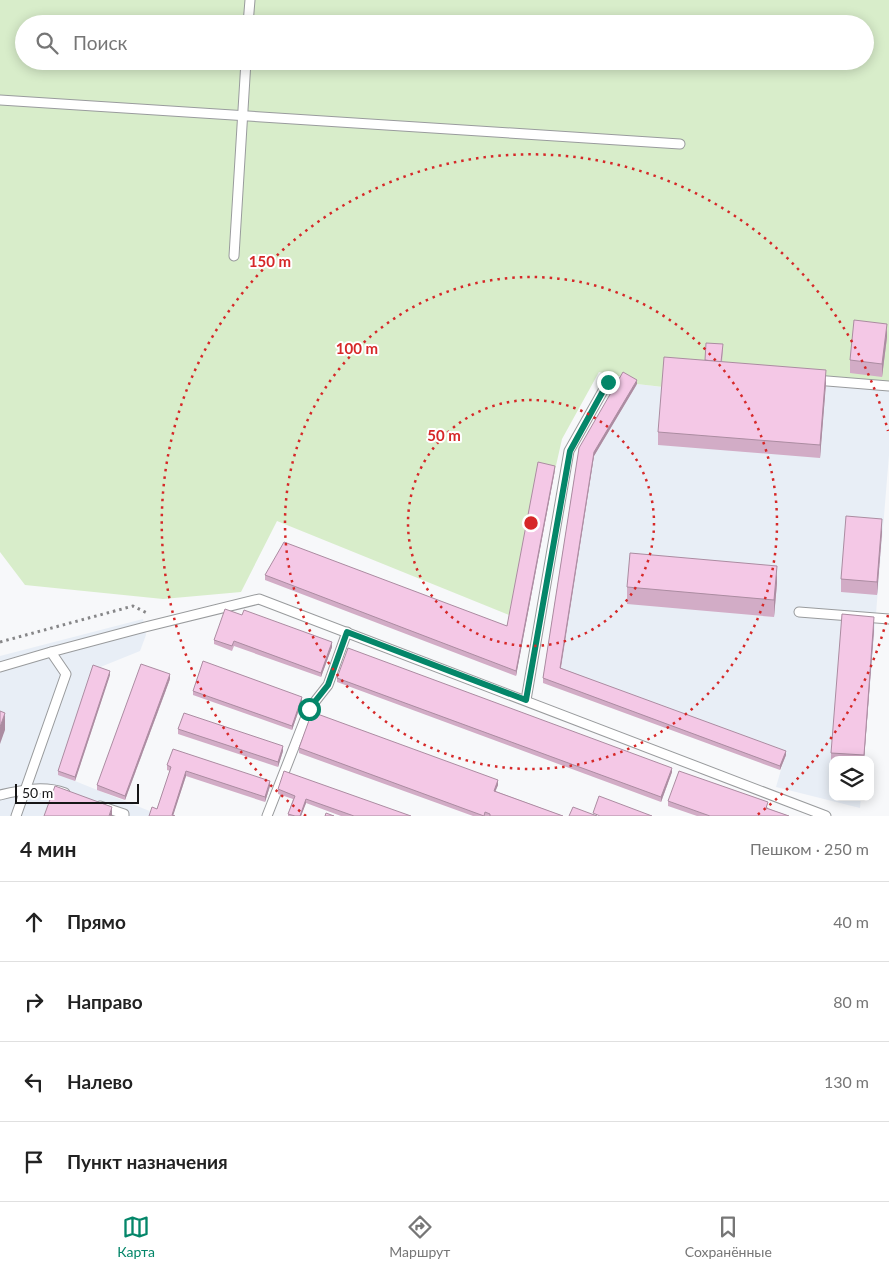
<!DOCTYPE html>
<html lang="ru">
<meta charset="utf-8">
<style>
body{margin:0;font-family:Lato,sans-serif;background:#f2f2f2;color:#222}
.controls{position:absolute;right:15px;bottom:15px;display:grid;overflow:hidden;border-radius:10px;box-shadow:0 2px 12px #0003}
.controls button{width:45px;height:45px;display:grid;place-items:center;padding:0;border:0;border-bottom:1px solid #e0e0e0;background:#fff;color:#222;font:25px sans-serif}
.scale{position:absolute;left:15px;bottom:12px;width:124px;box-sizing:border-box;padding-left:5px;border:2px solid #161617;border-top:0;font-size:14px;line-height:18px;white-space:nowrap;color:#161617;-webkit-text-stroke:4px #fff;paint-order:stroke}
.stop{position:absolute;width:15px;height:15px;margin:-11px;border:4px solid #048669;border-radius:50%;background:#fff}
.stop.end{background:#048669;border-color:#fff;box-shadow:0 1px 5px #0008}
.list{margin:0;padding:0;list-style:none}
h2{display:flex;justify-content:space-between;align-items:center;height:65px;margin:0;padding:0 20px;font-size:21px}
h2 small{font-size:16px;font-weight:400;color:#767676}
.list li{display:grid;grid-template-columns:32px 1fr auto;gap:15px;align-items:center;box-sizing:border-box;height:80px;padding:0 20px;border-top:1px solid #e0e0e0}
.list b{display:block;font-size:19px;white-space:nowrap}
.list em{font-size:16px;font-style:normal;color:#767676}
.icon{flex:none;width:28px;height:28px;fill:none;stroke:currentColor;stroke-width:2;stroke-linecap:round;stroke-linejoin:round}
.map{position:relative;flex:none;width:889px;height:816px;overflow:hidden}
.search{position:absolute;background:#fff;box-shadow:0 2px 12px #0003;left:15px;right:15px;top:15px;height:55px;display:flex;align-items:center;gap:12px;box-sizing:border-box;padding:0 18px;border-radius:28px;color:#767676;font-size:19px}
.sheet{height:385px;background:#fff}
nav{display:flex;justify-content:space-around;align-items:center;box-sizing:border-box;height:70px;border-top:1px solid #e0e0e0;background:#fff;font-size:14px;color:#767676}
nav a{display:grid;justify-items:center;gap:2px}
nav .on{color:#048669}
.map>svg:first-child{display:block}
.built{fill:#e8eef6}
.green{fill:#d8edca;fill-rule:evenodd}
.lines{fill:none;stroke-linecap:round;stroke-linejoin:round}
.service-casing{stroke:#999b9d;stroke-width:11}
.path{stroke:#868688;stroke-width:3;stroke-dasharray:2.5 4;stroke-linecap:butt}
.service{stroke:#fff;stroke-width:9}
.wall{fill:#d2acc6}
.shaded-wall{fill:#ab8ca1}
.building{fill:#f4c8e6;stroke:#ab8ca1}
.route{stroke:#048669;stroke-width:6}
.ring{fill:none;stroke:#d62828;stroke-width:2.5;stroke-dasharray:2.5 5}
.centre{fill:#d62828;stroke:#fff;stroke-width:2.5}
.ring-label{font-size:15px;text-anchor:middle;font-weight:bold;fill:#d62828;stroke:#fff;stroke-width:4;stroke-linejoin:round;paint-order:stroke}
</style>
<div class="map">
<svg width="889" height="816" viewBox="0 0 889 816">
<rect width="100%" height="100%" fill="#f7f8fa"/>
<!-- built -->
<g class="built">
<path d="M 664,370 L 889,389 L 889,455 L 864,760 L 833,760 L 833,797 L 861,797 L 860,808 L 776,787 L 785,756 L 560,672 L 594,456 L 637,384 L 662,387 Z"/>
<path d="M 143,619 L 146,635 L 140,651 L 93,670 L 75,781 L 152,812 L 151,816 L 0,816 L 0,656 Z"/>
</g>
<!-- green -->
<path class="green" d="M 0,0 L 889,0 L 889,389 L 826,383 L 663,387 L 637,384 L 623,377 L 599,372 L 562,439 L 555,470 L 539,467 L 509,615 L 277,521 L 241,592 L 163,599 L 25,585 L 0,552 ZM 24,24 L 865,24 L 865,61 L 24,61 Z"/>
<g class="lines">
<!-- service casing -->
<g class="service-casing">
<g id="service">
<path d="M 248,24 L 250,0"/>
<path d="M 0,100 L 680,144"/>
<path d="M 234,256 L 246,61"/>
<path d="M 815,380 L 889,386"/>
<path d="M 799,612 L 889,619"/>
<path d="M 51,652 L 145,627 L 259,599 L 826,816"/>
<path d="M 0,667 L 51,652 L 66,674 L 16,816"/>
<path d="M 526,700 L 569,451 L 608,382"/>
<path d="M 0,795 C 21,790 44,785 65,793"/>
<path d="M 100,806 L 124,814 L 124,816"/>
<path d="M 267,816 L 309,709 L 328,685 L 347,632"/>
</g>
</g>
<!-- path -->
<path class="path" d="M 0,642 L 133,606 L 149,614"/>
<!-- service -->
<use href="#service" class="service"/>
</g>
<!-- wall -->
<g class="wall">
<path d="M 887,337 L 882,377 L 850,373 L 850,360 Z"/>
<path d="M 723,349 L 722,362 L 826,383 L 820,458 L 658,445 L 658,432 Z"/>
<path d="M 637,384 L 594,456 L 561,668 L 786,755 L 780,770 L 543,683 L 543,678 L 579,448 Z"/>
<path d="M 555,470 L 516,676 L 265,580 L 265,575 L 507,626 Z"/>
<path d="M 882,532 L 877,595 L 841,592 L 841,579 Z"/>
<path d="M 777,583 L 774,617 L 627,604 L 627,587 Z"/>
<path d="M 874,630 L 864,760 L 833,760 L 833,767 L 831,767 L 831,753 Z"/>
<path d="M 214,640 L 332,647 L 321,677 L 234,646 L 232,651 L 214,644 Z"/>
<path d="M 110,675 L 75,781 L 58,775 L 58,771 Z"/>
<path d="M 337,678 L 672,772 L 661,802 L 337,682 Z"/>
<path d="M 170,679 L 125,800 L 97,790 L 97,785 Z"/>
<path d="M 193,691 L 302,701 L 292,730 L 193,695 Z"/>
<path d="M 178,729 L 283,751 L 278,767 L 178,734 Z"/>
<path d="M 299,748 L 498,785 L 495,791 L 563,816 L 473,816 L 299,753 Z"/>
<path d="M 167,765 L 270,786 L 265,802 L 186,776 L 173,815 L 157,809 L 170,771 L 167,770 Z"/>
<path d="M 278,789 L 411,816 L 341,816 L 306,803 L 301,816 L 288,816 L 288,814 L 293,799 L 278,794 Z"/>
<path d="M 668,801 L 768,807 L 767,808 L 789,816 L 697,816 L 668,806 Z"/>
</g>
<!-- shaded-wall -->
<g class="shaded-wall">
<path d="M 887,324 L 887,337 L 882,377 L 882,364 Z"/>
<path d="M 826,370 L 826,383 L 820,458 L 820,445 Z"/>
<path d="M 637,380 L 637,384 L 594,456 L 560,672 L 560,668 L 594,452 Z"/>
<path d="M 555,466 L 555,470 L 516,676 L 516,671 Z"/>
<path d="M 882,519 L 882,532 L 877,595 L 877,582 Z"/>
<path d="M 777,566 L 777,583 L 774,617 L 774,600 Z"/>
<path d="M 874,617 L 874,630 L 864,760 L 864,755 Z"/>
<path d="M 332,642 L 332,647 L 321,677 L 321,673 Z"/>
<path d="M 110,671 L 110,675 L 75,781 L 75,777 Z"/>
<path d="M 170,674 L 170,679 L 125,800 L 125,796 Z"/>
<path d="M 302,697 L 302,701 L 292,730 L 292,726 Z"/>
<path d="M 5,713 L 5,730 L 0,744 L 0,727 Z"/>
<path d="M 283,746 L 283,751 L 278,767 L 278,762 Z"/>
<path d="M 786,751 L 786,755 L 780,770 L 780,766 Z"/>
<path d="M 672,768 L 672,772 L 661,802 L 661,797 Z"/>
<path d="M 186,771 L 186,776 L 173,816 L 172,815 Z"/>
<path d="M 498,780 L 498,785 L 494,795 L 494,791 Z"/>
<path d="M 270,781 L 270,786 L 265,802 L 265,797 Z"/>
<path d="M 306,799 L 306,803 L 301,816 L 300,816 Z"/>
<path d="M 112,807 L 112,816 L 109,816 Z"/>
</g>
<!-- building -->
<g class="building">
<path d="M 854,320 L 887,324 L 882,364 L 850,360 Z"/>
<path d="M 706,343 L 723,344 L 721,362 L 705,360 Z"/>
<path d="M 664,357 L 826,370 L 820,445 L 658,432 Z"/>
<path d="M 623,372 L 637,380 L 594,452 L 560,668 L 786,751 L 780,766 L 543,678 L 579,448 Z"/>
<path d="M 538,462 L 555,466 L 516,671 L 265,575 L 284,542 L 507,626 Z"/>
<path d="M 846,516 L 882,519 L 877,582 L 841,579 Z"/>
<path d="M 630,553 L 777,566 L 774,600 L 627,587 Z"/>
<path d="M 225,609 L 242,615 L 244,610 L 332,642 L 321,673 L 234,641 L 232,646 L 214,640 Z"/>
<path d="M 842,614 L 874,617 L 864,755 L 831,753 Z"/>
<path d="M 348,648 L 672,768 L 661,797 L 337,678 Z"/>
<path d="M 203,661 L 302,697 L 292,726 L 193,691 Z"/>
<path d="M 141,664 L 170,674 L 125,796 L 97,785 Z"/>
<path d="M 93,665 L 110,671 L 75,777 L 58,771 Z"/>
<path d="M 0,711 L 5,713 L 0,727 Z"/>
<path d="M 312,712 L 498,780 L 494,791 L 563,816 L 490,816 L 490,814 L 485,812 L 484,816 L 299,748 Z"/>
<path d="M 184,713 L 283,746 L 278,762 L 178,729 Z"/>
<path d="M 173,749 L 270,781 L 265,797 L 186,771 L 172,815 L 175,816 L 149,816 L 152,807 L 157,809 L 171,767 L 167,765 Z"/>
<path d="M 284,771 L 411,816 L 354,816 L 306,799 L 300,816 L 295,816 L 288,814 L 295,796 L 278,789 Z"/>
<path d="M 679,771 L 768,802 L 766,808 L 789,816 L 710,816 L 668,801 Z"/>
<path d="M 55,786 L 112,807 L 109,816 L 44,816 Z"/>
<path d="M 599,796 L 652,816 L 600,816 L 593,813 Z"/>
<path d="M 573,807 L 597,816 L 569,816 Z"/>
<path d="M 326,813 L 334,816 L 325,816 Z"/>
</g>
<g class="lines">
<!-- route -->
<path class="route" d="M 309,709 L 328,685 L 347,632 L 526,700 L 570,451 L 608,382"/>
</g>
<!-- distance rings -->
<g class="ring">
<circle cx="531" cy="523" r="123"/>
<circle cx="531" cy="523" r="246"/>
<path d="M888 615A369 369 0 0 1 756 816M306 816A369 369 0 1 1 888 431"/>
</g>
<circle cx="531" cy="523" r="8" class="centre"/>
<g class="ring-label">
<text x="270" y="267">150 m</text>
<text x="357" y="354">100 m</text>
<text x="444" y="441">50 m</text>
</g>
</svg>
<div class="controls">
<button><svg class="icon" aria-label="layers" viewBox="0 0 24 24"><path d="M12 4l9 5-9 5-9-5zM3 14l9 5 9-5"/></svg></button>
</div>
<div class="scale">50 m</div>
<div class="stop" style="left:309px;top:709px"></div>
<div class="stop end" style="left:608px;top:382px"></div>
<div class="search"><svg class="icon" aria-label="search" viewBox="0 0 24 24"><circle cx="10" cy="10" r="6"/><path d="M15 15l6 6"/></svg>Поиск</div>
</div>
<section class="sheet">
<h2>4 мин<small>Пешком · 250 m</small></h2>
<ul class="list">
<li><svg class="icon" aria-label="ahead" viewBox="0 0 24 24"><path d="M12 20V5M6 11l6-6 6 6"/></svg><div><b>Прямо</b></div><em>40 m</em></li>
<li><svg class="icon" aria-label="right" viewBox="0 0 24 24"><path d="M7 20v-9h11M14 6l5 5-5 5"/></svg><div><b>Направо</b></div><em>80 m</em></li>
<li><svg class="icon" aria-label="left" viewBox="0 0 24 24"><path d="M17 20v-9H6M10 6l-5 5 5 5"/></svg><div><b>Налево</b></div><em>130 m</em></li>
<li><svg class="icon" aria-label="arrive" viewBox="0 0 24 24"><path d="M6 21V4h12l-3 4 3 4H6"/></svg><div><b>Пункт назначения</b></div></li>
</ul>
</section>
<nav>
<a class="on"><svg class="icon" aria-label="map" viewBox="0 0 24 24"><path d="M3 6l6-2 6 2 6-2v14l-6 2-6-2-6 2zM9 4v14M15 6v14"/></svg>Карта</a>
<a><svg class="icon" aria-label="directions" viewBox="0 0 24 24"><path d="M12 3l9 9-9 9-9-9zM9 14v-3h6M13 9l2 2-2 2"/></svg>Маршрут</a>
<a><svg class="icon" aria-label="saved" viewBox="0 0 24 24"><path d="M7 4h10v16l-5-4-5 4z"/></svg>Сохранённые</a>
</nav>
